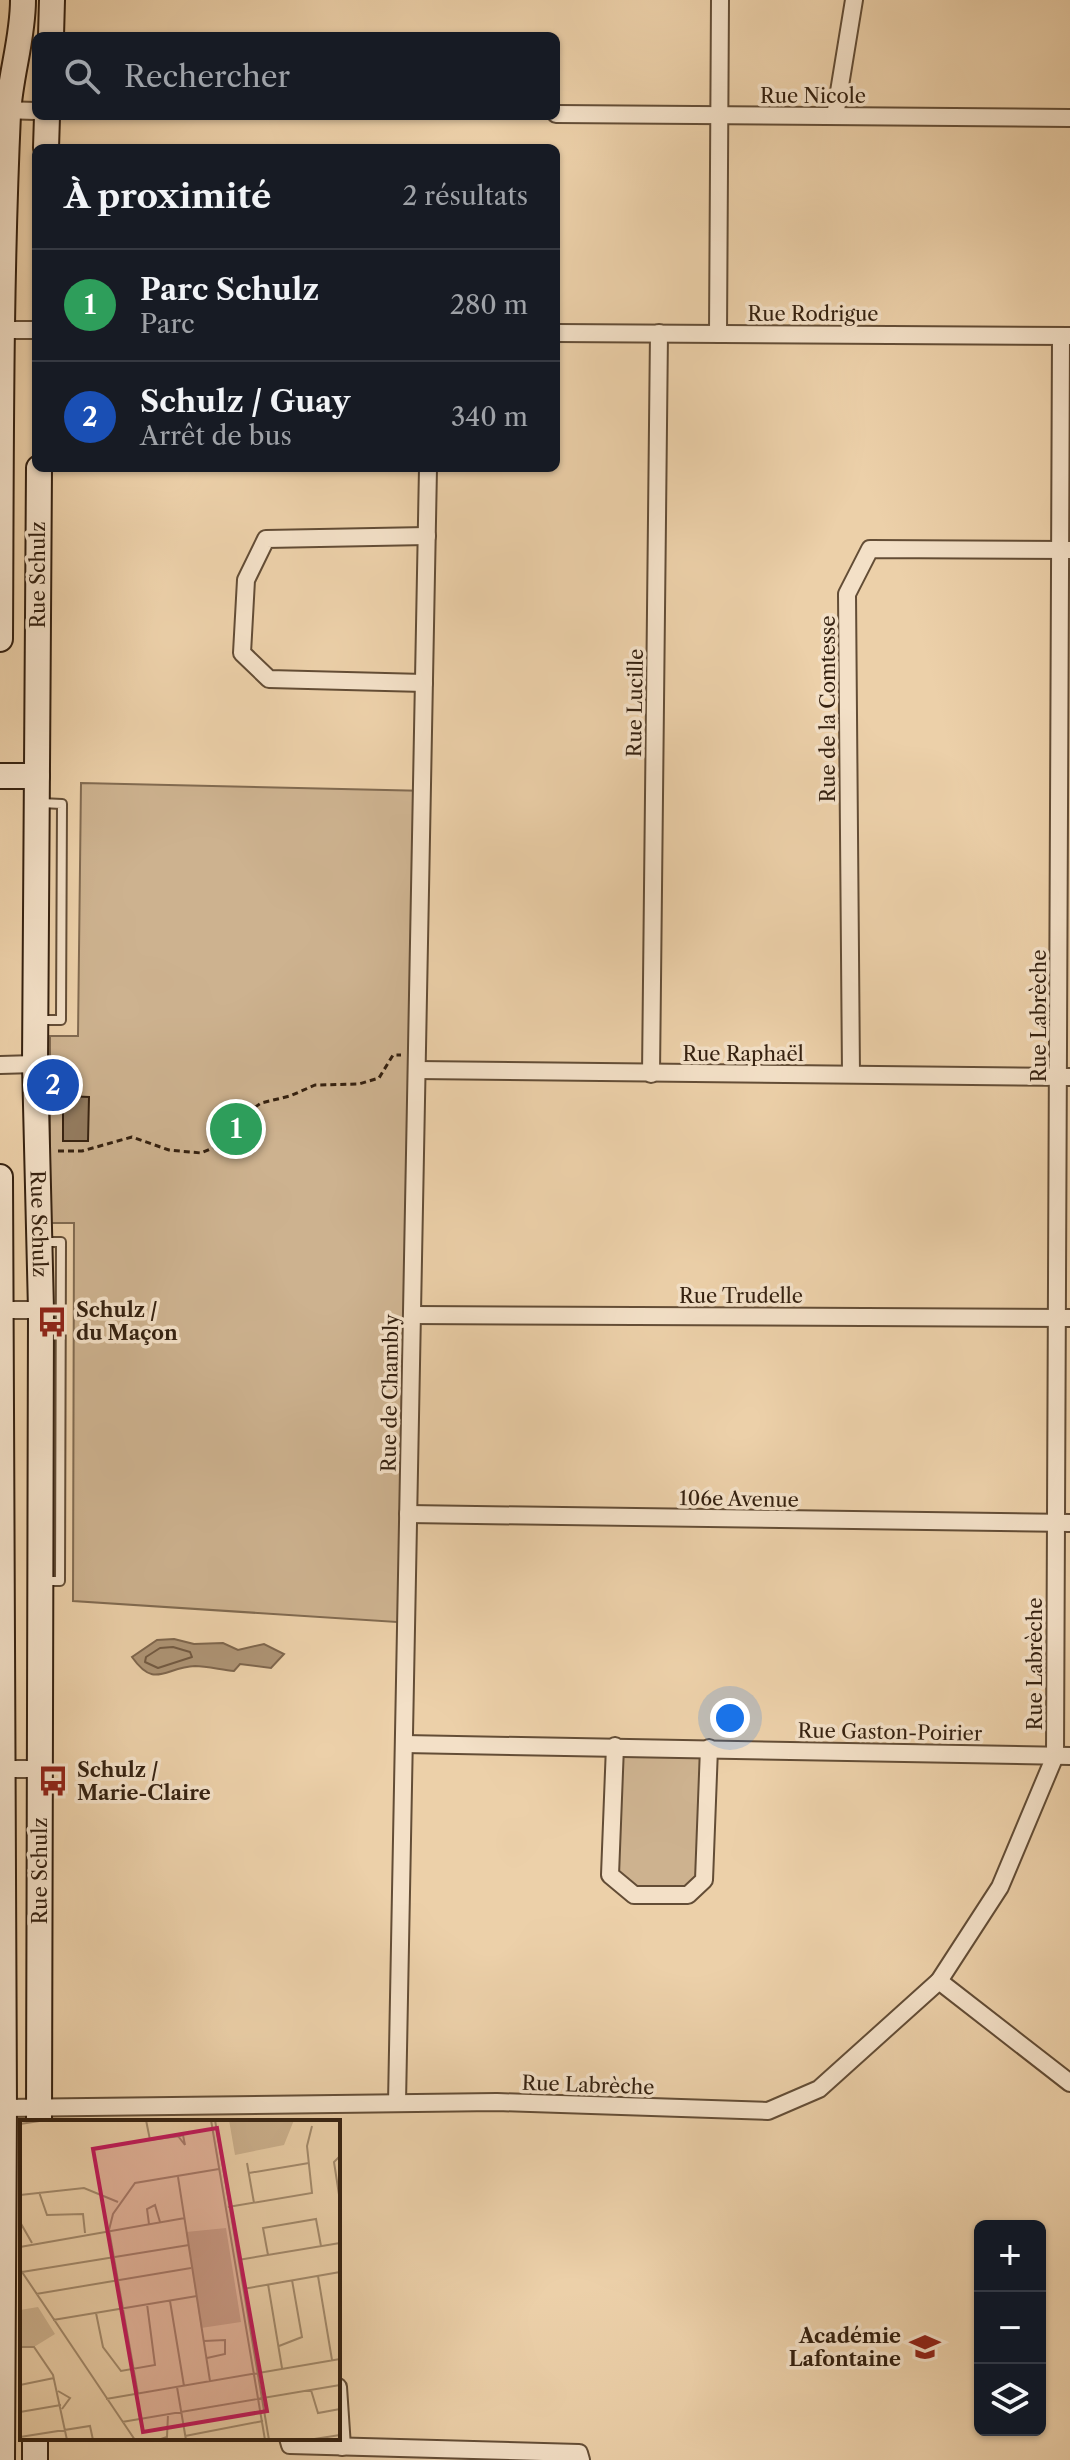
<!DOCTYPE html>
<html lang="fr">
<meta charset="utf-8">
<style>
body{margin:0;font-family:"Libre Caslon Text",serif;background:#20242c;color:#f1f3f6}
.controls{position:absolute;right:24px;bottom:24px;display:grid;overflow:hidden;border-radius:12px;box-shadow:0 2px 6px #0004}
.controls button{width:72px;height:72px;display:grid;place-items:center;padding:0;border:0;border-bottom:2px solid #363941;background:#171b24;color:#f1f3f6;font:40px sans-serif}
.you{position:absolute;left:730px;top:1718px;width:28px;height:28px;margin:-20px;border:6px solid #fff;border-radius:50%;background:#1a73e8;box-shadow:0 0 0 12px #1a73e833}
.badge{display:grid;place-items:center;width:52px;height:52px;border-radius:50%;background:#7c3aed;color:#fff;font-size:26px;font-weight:700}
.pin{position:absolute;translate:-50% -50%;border:4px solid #fff;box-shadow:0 2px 8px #0006}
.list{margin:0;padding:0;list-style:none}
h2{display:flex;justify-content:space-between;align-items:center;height:104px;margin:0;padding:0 32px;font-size:34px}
h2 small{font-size:26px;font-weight:400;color:#9ea1a6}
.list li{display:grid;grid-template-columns:52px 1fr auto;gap:24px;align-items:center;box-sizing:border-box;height:112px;padding:0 32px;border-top:2px solid #363941}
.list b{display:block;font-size:30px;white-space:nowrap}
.list p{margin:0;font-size:26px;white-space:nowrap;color:#9ea1a6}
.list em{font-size:26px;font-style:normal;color:#9ea1a6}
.icon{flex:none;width:44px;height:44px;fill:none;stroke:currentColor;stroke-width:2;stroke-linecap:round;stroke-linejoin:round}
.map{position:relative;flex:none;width:1070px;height:2460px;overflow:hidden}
.search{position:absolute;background:#171b24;box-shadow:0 2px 6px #0004;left:32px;top:32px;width:528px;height:88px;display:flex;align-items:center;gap:20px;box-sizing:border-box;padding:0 28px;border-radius:12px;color:#9ea1a6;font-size:30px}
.panel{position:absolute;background:#171b24;box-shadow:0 2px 6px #0004;left:32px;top:144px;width:528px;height:328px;border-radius:12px}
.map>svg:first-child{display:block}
.green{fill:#cdb28f;stroke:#816a50;stroke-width:2}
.water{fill:#ae9475;stroke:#7e664d;stroke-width:2}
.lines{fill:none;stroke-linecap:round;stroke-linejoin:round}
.shore{stroke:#725a42;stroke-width:2}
.building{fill:#947c60;stroke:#352110;stroke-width:2}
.lane-casing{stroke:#634d36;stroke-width:12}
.street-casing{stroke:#634d36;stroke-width:20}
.secondary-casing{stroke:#352110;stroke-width:28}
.path{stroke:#352110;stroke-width:3;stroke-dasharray:6 4;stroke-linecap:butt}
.lane{stroke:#f3e0c7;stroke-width:8}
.street{stroke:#f3e0c7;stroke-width:16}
.secondary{stroke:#f3e0c7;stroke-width:24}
.labels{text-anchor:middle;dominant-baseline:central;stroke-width:7;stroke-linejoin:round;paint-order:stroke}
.street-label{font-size:20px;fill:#352110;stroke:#f3e0c7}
.poi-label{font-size:20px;font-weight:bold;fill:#352110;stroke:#f3e0c7;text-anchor:start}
.inset-road{fill:none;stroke:#a38a6c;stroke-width:2}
.view{fill:#c2185b;fill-opacity:0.15;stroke:#c2185b;stroke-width:4}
.inset-edge{fill:none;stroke:#352110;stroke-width:4}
</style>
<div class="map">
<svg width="1070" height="2460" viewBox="0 0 1070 2460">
<rect width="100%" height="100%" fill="#ecd0a9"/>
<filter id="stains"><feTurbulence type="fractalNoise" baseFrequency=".0025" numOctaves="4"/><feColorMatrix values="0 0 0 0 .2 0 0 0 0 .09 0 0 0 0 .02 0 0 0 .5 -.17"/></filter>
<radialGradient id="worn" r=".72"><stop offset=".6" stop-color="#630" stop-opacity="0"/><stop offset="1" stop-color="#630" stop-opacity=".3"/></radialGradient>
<!-- green -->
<g class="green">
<path d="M 81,783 L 429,791 L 412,1623 L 73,1601 L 74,1223 L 50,1223 L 50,1036 L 78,1036 Z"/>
<path d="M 615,1746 L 709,1748 L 704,1880 L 688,1895 L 634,1895 L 610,1875 Z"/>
</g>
<!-- water -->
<path class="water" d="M 174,1639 L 194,1644 L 223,1643 L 238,1650 L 264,1644 L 284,1654 L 271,1668 L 240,1664 L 234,1671 C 222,1670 207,1666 195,1666 C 165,1667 155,1690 132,1657 L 157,1640 Z"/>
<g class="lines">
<!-- shore -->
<path class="shore" d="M 173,1647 L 190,1652 L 192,1657 L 158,1668 L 145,1662 L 146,1657 L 160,1648 Z"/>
</g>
<!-- building -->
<path class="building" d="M 63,1096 L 89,1097 L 88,1141 L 63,1141 Z"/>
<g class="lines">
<!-- lane casing -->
<g class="lane-casing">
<g id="lane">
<path d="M 40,1020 L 61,1020 L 62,804 L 41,803"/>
<path d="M 41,1242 L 61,1242 L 60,1581 L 45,1581"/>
</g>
</g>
<!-- street casing -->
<g class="street-casing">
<g id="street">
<path d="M 2,110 L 36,111"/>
<path d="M 556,114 L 1070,118"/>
<path d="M 835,116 L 854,0"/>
<path d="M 0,330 L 36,330"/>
<path d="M 556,333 L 1070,336"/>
<path d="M 718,334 L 720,0"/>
<path d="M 424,683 L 269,679 L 242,653 L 246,580 L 266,539 L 427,536"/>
<path d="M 0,1065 L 35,1064"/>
<path d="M 417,1070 L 1070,1077"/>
<path d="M 651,1074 L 659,333"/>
<path d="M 851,1074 L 847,594 L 870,549 L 1070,550"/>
<path d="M 0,1310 L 41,1310"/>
<path d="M 412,1315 L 1070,1318"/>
<path d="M 408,1514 L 1070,1523"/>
<path d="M 404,1744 L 1070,1756"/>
<path d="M 615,1746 L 610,1875 L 634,1895 L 688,1895 L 704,1880 L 709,1748"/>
<path d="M 0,1769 L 40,1769"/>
<path d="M 939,1981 L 1070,2083"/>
<path d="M 397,2103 L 428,468"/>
<path d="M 4,2108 L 497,2102 L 768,2111 L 819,2089 L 939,1981 L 1000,1887 L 1055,1756 L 1061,336"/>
<path d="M 338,2387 L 342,2447"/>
<path d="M 288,2438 L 290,2445 L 579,2453 L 581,2460"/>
</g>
</g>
<!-- secondary casing -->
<g class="secondary-casing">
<g id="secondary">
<path d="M 51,36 L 52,0"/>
<path d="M 46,148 L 47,116"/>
<path id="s1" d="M 39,468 L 35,1064 L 41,1310 L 39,2122"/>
<path d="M 0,639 C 1,464 0,289 8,114 C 10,76 23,39 23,0"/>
<path d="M 0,776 L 37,776"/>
<path d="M 0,1177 L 4,2108 L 2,2460"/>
<path d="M 35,2460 L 35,2438"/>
</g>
</g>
<!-- path -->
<path class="path" d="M 58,1151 L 82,1151 L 132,1137 L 169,1150 L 201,1153 L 224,1143 L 240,1125 L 247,1113 L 261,1103 L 290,1096 L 315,1085 L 359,1084 L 379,1078 L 393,1055 L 401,1055"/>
<!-- lane -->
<use href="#lane" class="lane"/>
<!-- street -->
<use href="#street" class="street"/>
<!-- secondary -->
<use href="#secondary" class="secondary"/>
</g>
<!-- icons -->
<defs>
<g id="bus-bare" transform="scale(2.4)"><path d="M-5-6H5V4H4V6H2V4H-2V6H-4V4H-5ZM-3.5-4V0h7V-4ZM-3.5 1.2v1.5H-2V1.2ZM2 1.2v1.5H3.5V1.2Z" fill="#8f2418" stroke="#f3e0c7" stroke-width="2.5" paint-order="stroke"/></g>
<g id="school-bare" transform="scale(2.4)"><path d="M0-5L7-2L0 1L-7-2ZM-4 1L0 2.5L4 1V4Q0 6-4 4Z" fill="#8f2418" stroke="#f3e0c7" stroke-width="2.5" paint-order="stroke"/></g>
</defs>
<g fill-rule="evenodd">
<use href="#bus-bare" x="52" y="1322"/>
<use href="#bus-bare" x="53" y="1781"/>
<use href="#school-bare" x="925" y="2347"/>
</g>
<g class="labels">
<!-- street labels -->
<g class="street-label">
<text x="813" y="96">Rue Nicole</text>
<text x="813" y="314">Rue Rodrigue</text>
<text transform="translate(38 575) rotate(-90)">Rue Schulz</text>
<text transform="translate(635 703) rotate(-89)">Rue Lucille</text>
<text transform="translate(828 709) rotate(-90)">Rue de la Comtesse</text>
<text transform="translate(1039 1016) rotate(-90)">Rue Labrèche</text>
<text x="743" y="1054">Rue Raphaël</text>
<text stroke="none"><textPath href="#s1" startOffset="756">Rue Schulz</textPath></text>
<text x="741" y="1296">Rue Trudelle</text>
<text transform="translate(390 1393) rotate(-89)">Rue de Chambly</text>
<text transform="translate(739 1499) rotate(1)">106e Avenue</text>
<text transform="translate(1035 1664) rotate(-90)">Rue Labrèche</text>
<text transform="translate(890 1732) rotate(1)">Rue Gaston-Poirier</text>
<text transform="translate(40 1871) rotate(-90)">Rue Schulz</text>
<text transform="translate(588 2085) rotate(2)">Rue Labrèche</text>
</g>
<!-- poi labels -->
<g class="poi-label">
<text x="76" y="1310">Schulz /<tspan x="76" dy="23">du Maçon</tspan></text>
<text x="77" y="1770">Schulz /<tspan x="77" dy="23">Marie-Claire</tspan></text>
<text x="901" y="2336" text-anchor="end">Académie<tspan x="901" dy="23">Lafontaine</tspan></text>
</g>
</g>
<!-- overview -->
<g transform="translate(20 2120)">
<rect width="320" height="320" fill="#ecd0a9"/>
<path d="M 209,0 L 274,0 L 264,25 L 215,35 ZM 206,108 L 221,202 L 181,208 L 166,112 ZM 18,187 L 35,214 L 14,227 L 0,227 L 0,190 Z" fill="#cdb28f"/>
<path class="inset-road" d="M 126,0 L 130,20 L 160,16 L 163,15 L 165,25 L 158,16M 191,0 L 245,320M 195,0 L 249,320M 0,4 L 26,0M 320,36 L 314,42 L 320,81M 227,43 L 234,83M 229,53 L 289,43M 158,57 L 190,261M 19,72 L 27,95 L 63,94 L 65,113M 0,75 L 64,68 L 98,82M 208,87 L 292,73 L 287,26 L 292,6M 0,102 L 12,123M 129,104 L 127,89 L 135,85 L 140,102M 0,127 L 165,98M 248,135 L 243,108 L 296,99 L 301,126M 218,140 L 320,123M 0,149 L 115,320M 2,152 L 169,125M 298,156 L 312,240M 248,164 L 262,248M 223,169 L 320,152M 16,174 L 171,148M 150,181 L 164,266M 76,193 L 83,227 L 101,251 L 135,245 L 127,184M 33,200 L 177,176M 184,221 L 205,220 L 205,234 L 187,238M 259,226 L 282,217 L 272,160M 0,227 L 14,227 L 33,255 L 47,320M 0,265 L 34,258M 157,267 L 166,320M 291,270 L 298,293 L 320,289M 38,271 L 50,278 L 42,289M 118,274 L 89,110 L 93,94 L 115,63 L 199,49M 86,279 L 320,239M 0,292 L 41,285M 102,302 L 320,265M 165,316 L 243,301M 0,317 L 70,306 L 73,320M 138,320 L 147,317 L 148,294M 288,320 L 320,315"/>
<path class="view" d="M 197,8 L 247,291 L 123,312 L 73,29 Z"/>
<rect width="320" height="320" class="inset-edge"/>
</g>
<rect width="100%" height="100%" filter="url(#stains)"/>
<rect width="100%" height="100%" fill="url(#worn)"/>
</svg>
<div class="controls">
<button>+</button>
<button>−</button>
<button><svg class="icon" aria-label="layers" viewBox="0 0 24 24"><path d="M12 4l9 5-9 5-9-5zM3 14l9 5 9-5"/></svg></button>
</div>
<div class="you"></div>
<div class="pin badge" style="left:236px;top:1129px;background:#2e9e5b">1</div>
<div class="pin badge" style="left:53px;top:1085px;background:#1a4fb4">2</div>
<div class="search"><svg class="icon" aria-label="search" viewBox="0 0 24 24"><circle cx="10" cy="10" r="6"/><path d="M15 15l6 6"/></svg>Rechercher</div>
<section class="panel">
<h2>À proximité<small>2 résultats</small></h2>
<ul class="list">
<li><span class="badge" style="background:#2e9e5b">1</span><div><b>Parc Schulz</b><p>Parc</p></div><em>280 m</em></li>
<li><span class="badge" style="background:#1a4fb4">2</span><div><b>Schulz / Guay</b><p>Arrêt de bus</p></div><em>340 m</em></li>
</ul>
</section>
</div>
